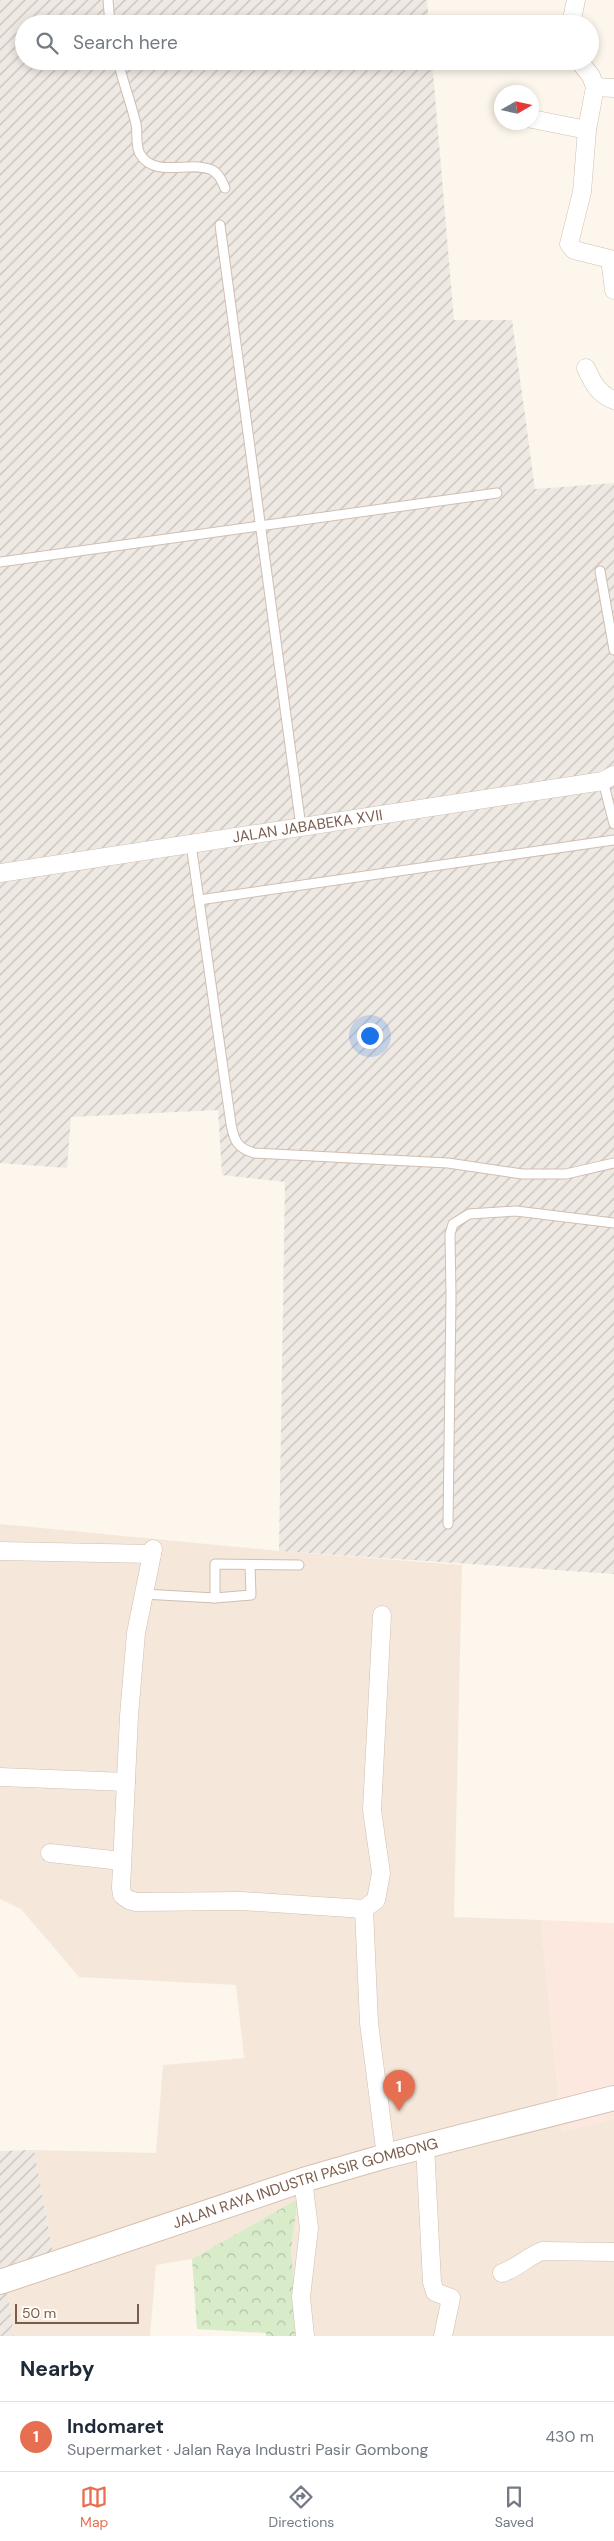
<!DOCTYPE html>
<meta charset="utf-8">
<style>
body{margin:0;font-family:"DM Sans",sans-serif;background:#f2f2f3;color:#1f2937}
.compass{position:absolute;left:494px;top:85px;width:45px;height:45px;border-radius:50%;background:#fff;box-shadow:0 2px 8px #0003;rotate:81deg}
.scale{position:absolute;left:15px;bottom:12px;width:124px;box-sizing:border-box;padding-left:5px;border:2px solid #7a5c4d;border-top:0;font-size:14px;line-height:18px;white-space:nowrap;color:#7a5c4d;-webkit-text-stroke:4px #fffaf3;paint-order:stroke}
.you{position:absolute;left:369px;top:1035px;width:18px;height:18px;margin:-12px;border:4px solid #fff;border-radius:50%;background:#1a73e8;box-shadow:0 0 0 8px #1a73e833}
.badge{display:grid;place-items:center;width:32px;height:32px;border-radius:50%;background:#e76f51;color:#fff;font-size:16px;font-weight:700}
.pin{position:absolute;translate:-50% -41px;filter:drop-shadow(0 1px 2px #0008)}
.pin::after{content:'';position:absolute;top:26px;width:18px;height:15px;background:inherit;clip-path:polygon(0 0,100% 0,50% 100%)}
.list{margin:0;padding:0;list-style:none}
h2{display:flex;justify-content:space-between;align-items:center;height:65px;margin:0;padding:0 20px;font-size:21px}
h2 small{font-size:16px;font-weight:400;color:#747a83}
.list li{display:grid;grid-template-columns:32px 1fr auto;gap:15px;align-items:center;box-sizing:border-box;height:70px;padding:0 20px;border-top:1px solid #e0e1e3}
.list b{display:block;font-size:19px;white-space:nowrap}
.list p{margin:0;font-size:16px;white-space:nowrap;color:#747a83}
.list em{font-size:16px;font-style:normal;color:#747a83}
.icon{flex:none;width:28px;height:28px;fill:none;stroke:currentColor;stroke-width:2;stroke-linecap:round;stroke-linejoin:round}
.map{position:relative;flex:none;width:614px;height:2336px;overflow:hidden}
.search{position:absolute;background:#fff;box-shadow:0 2px 8px #0003;left:15px;right:15px;top:15px;height:55px;display:flex;align-items:center;gap:12px;box-sizing:border-box;padding:0 18px;border-radius:28px;color:#747a83;font-size:19px}
.sheet{height:135px;background:#fff}
nav{display:flex;justify-content:space-around;align-items:center;box-sizing:border-box;height:70px;border-top:1px solid #e0e1e3;background:#fff;font-size:14px;color:#747a83}
nav a{display:grid;justify-items:center;gap:2px}
nav .on{color:#e76f51}
.map>svg:first-child{display:block}
.residential{fill:#f5e8da}
.commercial{fill:#fde8e0}
.industrial{fill:url(#industrial-furrows)}
.forest{fill:url(#forest-crowns)}
.lines{fill:none;stroke-linecap:round;stroke-linejoin:round}
.service-casing{stroke:#d1beb0;stroke-width:11}
.minor-casing{stroke:#d1beb0;stroke-width:19}
.secondary-casing{stroke:#d6c0b0;stroke-width:26}
.service{stroke:#fff;stroke-width:9}
.minor{stroke:#fff;stroke-width:18}
.secondary{stroke:#fff;stroke-width:24}
.labels{text-anchor:middle;dominant-baseline:central;stroke-width:4.5;stroke-linejoin:round;paint-order:stroke}
.street-label{font-size:15px;fill:#7a5c4d;stroke:#fffaf3}
</style>
<div class="map">
<svg width="614" height="2336" viewBox="0 0 614 2336">
<defs>
<pattern id="industrial-furrows" width="10" height="10" patternUnits="userSpaceOnUse" patternTransform="scale(1.25)"><rect width="10" height="10" fill="#efe9e4"/><path d="M-1 1l2-2M0 10L10 0M9 11l2-2" fill="none" stroke="#c7c0bb"/></pattern>
<pattern id="forest-crowns" width="20" height="18" patternUnits="userSpaceOnUse" patternTransform="scale(1.25)"><rect width="20" height="18" fill="#d8ecc9"/><path d="M2 6a3 3 0 1 1 6 0M12 15a3 3 0 1 1 6 0" fill="none" stroke="#b4c2a5"/></pattern>
</defs>
<rect width="100%" height="100%" fill="#fdf6ec"/>
<!-- residential -->
<path class="residential" d="M 0,1524 L 279,1551 L 462,1565 L 454,1917 L 541,1920 L 562,2132 L 614,2118 L 614,2336 L 299,2336 L 291,2250 L 298,2200 L 192,2259 L 156,2265 L 150,2336 L 14,2336 L 6,2283 L 56,2269 L 34,2150 L 156,2153 L 163,2065 L 244,2058 L 236,1985 L 79,1977 L 21,1909 L 0,1899 Z"/>
<!-- commercial -->
<path class="commercial" d="M 541,1920 L 614,1923 L 614,2118 L 562,2132 Z"/>
<!-- industrial -->
<g class="industrial">
<path d="M 0,0 L 427,0 L 429,24 L 24,24 L 24,61 L 432,61 L 454,320 L 512,320 L 535,489 L 614,483 L 614,1574 L 279,1551 L 285,1182 L 222,1175 L 218,1110 L 71,1117 L 67,1168 L 0,1163 Z"/>
<path d="M 34,2150 L 56,2269 L 6,2283 L 14,2336 L 0,2336 L 0,2151 Z"/>
</g>
<!-- forest -->
<path class="forest" d="M 298,2199 L 291,2250 L 299,2336 L 266,2336 L 266,2333 L 197,2329 L 192,2259 Z"/>
<g class="lines">
<!-- service casing -->
<g class="service-casing">
<g id="service">
<path d="M 108,0 L 110,24"/>
<path d="M 118,61 C 123,82 131,103 136,124 C 138,134 135,145 140,154 C 155,179 191,160 212,170 C 219,174 222,181 225,188"/>
<path d="M 220,225 L 301,827"/>
<path d="M 0,562 L 497,493"/>
<path d="M 600,571 L 614,650"/>
<path d="M 603,781 L 614,824"/>
<path d="M 191,844 L 231,1124 C 234,1140 237,1148 254,1153 L 448,1163 L 522,1174 L 566,1174 L 614,1163"/>
<path d="M 199,900 L 614,840"/>
<path d="M 448,1524 L 451,1296 L 450,1234 L 453,1224 L 469,1214 L 516,1211 L 614,1223"/>
<path d="M 143,1594 L 215,1598 L 215,1564 L 299,1565"/>
<path d="M 215,1598 L 251,1595 L 250,1565"/>
</g>
</g>
<!-- minor casing -->
<g class="minor-casing">
<g id="minor">
<path d="M 571,24 L 576,0"/>
<path d="M 579,61 L 591,76 L 595,87 L 587,130 L 582,192 L 569,244 L 574,250 L 610,259 L 614,290"/>
<path d="M 595,87 L 614,88"/>
<path d="M 532,119 L 587,130"/>
<path d="M 586,368 C 593,383 598,394 614,400"/>
<path id="s1" d="M 0,873 L 603,781 L 614,775"/>
<path d="M 153,1549 L 136,1633 L 129,1716 L 121,1888 L 122,1895 L 129,1900 L 136,1902 L 241,1901 L 364,1909 L 376,1900 L 381,1873 L 372,1810 L 382,1615"/>
<path d="M 0,1551 L 152,1554"/>
<path d="M 0,1777 L 126,1782"/>
<path d="M 50,1853 L 121,1861"/>
<path d="M 364,1909 L 369,2023 L 386,2156"/>
<path d="M 425,2146 L 432,2282 L 435,2292 L 451,2298 L 443,2336"/>
<path d="M 303,2180 L 309,2228 L 301,2297 L 305,2336"/>
<path d="M 502,2273 C 517,2268 527,2257 542,2251 L 614,2252"/>
</g>
</g>
<!-- secondary casing -->
<g class="secondary-casing">
<g id="secondary">
<path id="s2" d="M 0,2282 L 303,2180 L 386,2156 L 614,2098"/>
</g>
</g>
<!-- service -->
<use href="#service" class="service"/>
<!-- minor -->
<use href="#minor" class="minor"/>
<!-- secondary -->
<use href="#secondary" class="secondary"/>
</g>
<g class="labels">
<!-- street labels -->
<g class="street-label">
<text stroke="none"><textPath href="#s1" startOffset="311">JALAN JABABEKA XVII</textPath></text>
<text stroke="none"><textPath href="#s2" startOffset="321">JALAN RAYA INDUSTRI PASIR GOMBONG</textPath></text>
</g>
</g>
</svg>
<svg class="compass" viewBox="-18 -18 36 36"><path d="M0-13l5 13h-10z" fill="#e53935"/><path d="M0 13l5-13h-10z" fill="#747a83"/></svg>
<div class="scale">50 m</div>
<div class="you"></div>
<div class="pin badge" style="left:399px;top:2111px">1</div>
<div class="search"><svg class="icon" aria-label="search" viewBox="0 0 24 24"><circle cx="10" cy="10" r="6"/><path d="M15 15l6 6"/></svg>Search here</div>
</div>
<section class="sheet">
<h2>Nearby<small></small></h2>
<ul class="list">
<li><span class="badge">1</span><div><b>Indomaret</b><p>Supermarket · Jalan Raya Industri Pasir Gombong</p></div><em>430 m</em></li>
</ul>
</section>
<nav>
<a class="on"><svg class="icon" aria-label="map" viewBox="0 0 24 24"><path d="M3 6l6-2 6 2 6-2v14l-6 2-6-2-6 2zM9 4v14M15 6v14"/></svg>Map</a>
<a><svg class="icon" aria-label="directions" viewBox="0 0 24 24"><path d="M12 3l9 9-9 9-9-9zM9 14v-3h6M13 9l2 2-2 2"/></svg>Directions</a>
<a><svg class="icon" aria-label="saved" viewBox="0 0 24 24"><path d="M7 4h10v16l-5-4-5 4z"/></svg>Saved</a>
</nav>
